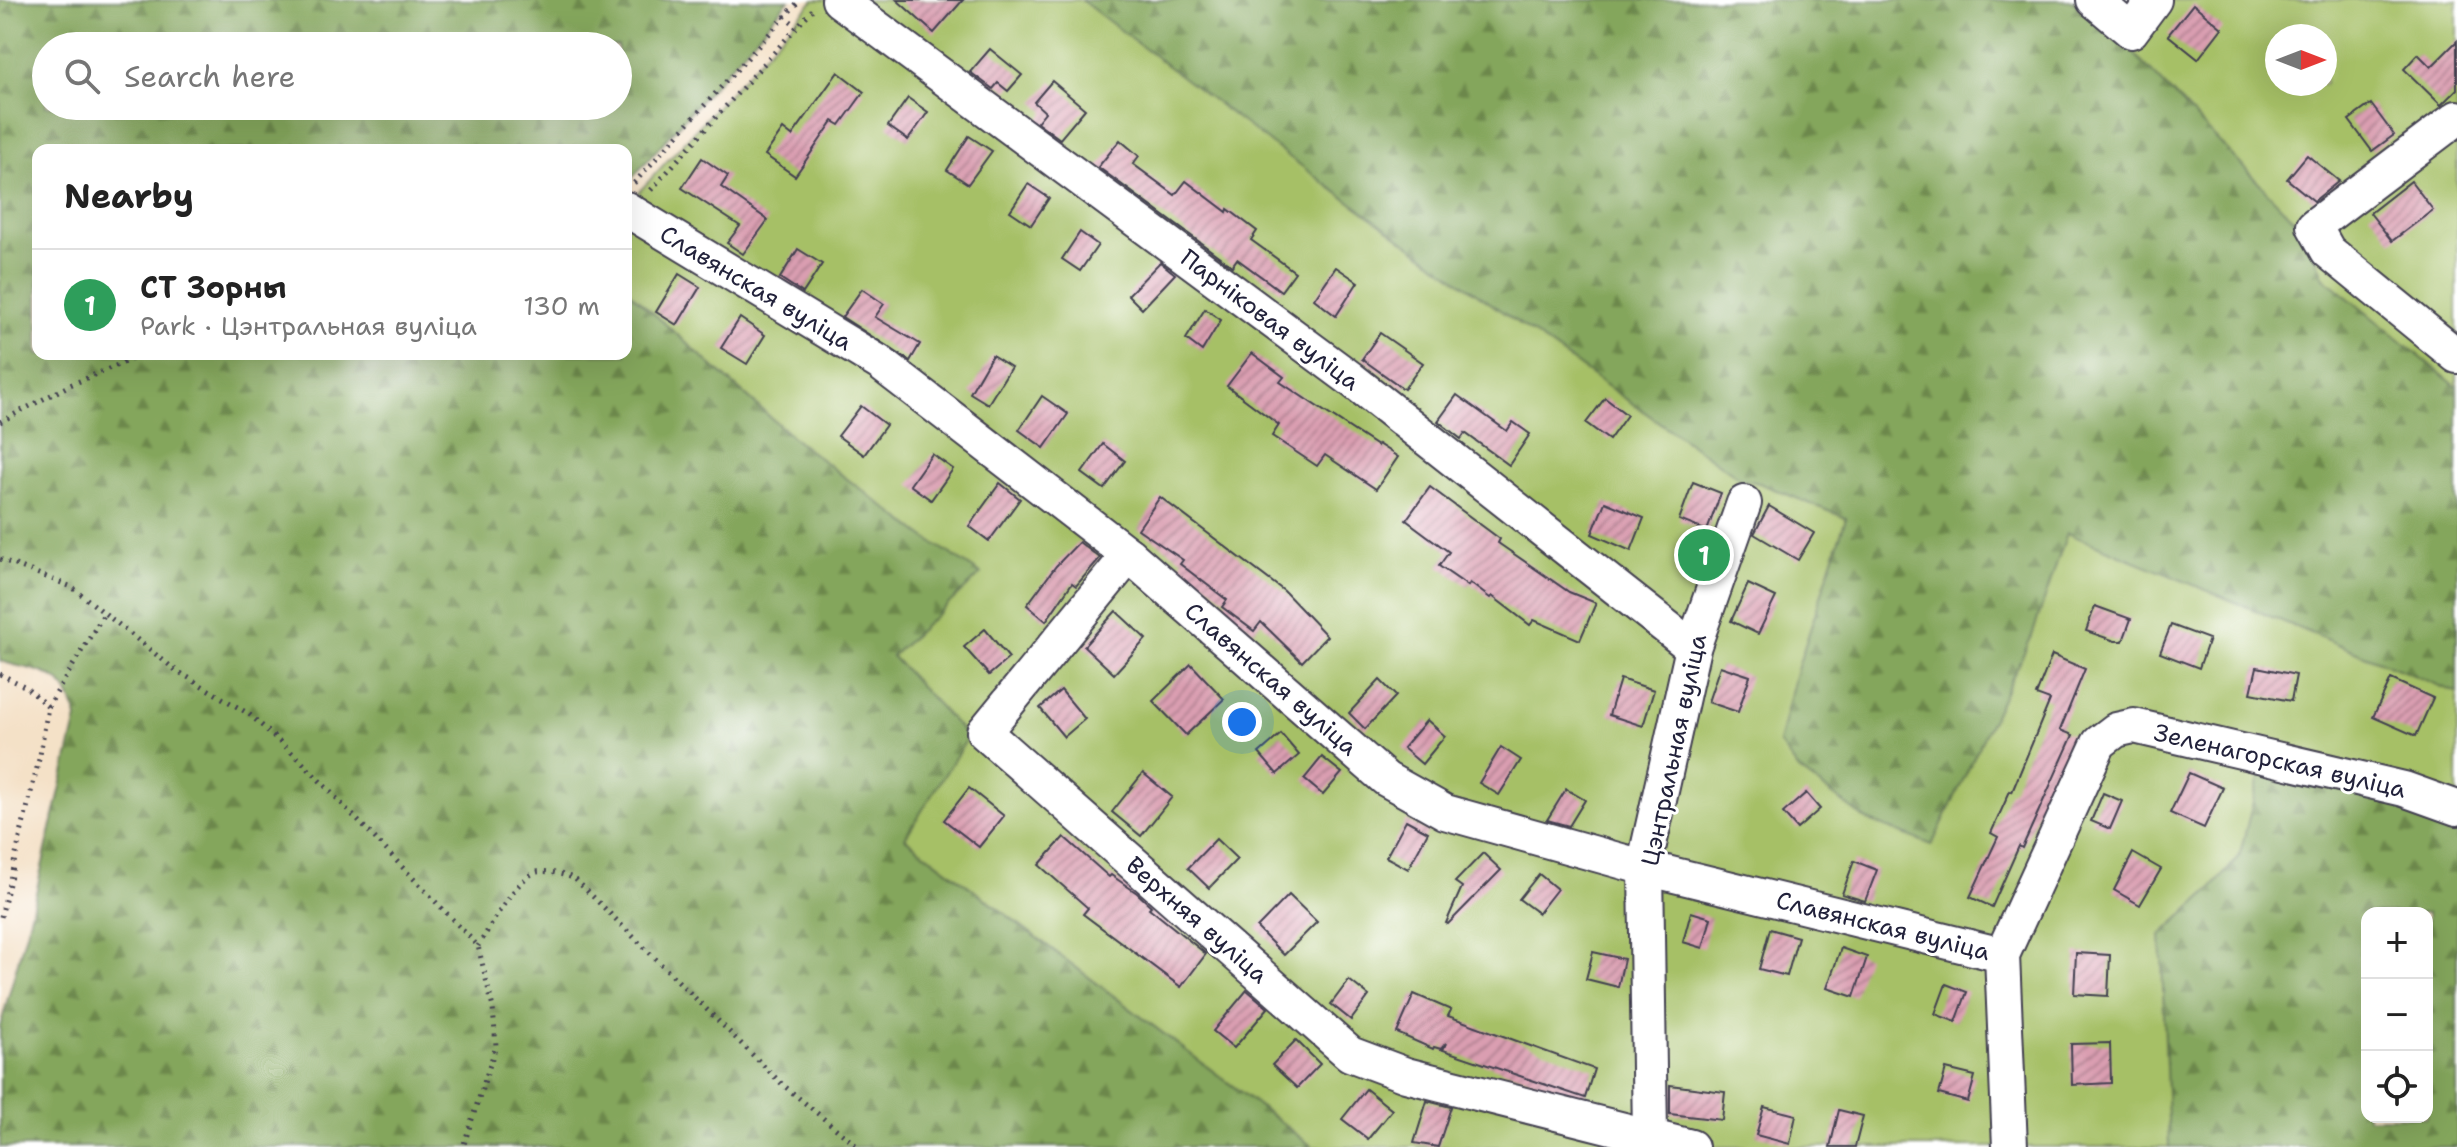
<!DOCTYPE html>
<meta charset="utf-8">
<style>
body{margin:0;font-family:"Shantell Sans",sans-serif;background:#f2f2f2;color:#222}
.controls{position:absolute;right:24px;bottom:24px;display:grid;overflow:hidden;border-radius:16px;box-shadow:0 8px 32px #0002}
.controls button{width:72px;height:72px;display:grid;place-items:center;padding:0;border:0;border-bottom:2px solid #e0e0e0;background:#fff;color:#222;font:40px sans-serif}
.compass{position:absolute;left:2265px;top:24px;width:72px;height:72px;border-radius:50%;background:#fff;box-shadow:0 8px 32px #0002;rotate:90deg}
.you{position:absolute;left:1242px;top:722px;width:28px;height:28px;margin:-20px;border:6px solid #fff;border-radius:50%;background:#1a73e8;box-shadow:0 0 0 12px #1a73e833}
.badge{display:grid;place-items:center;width:52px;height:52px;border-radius:50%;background:#b45309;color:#fff;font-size:26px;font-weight:700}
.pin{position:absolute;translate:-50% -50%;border:4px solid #fff;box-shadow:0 2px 8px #0006}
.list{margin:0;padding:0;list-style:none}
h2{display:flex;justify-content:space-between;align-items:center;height:104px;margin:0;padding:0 32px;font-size:34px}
h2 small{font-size:26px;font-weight:400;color:#767676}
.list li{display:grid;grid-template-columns:52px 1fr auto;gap:24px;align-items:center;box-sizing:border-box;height:112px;padding:0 32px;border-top:2px solid #e0e0e0}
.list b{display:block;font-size:30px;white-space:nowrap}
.list p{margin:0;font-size:26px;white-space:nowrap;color:#767676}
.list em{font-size:26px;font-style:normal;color:#767676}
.icon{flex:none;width:44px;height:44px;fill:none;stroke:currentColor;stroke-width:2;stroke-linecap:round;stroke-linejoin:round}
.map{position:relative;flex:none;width:2457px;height:1147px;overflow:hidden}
.search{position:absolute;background:#fff;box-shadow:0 8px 32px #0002;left:32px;top:32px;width:600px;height:88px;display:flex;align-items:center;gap:20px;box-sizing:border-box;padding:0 28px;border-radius:44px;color:#767676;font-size:30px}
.panel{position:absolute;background:#fff;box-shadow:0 8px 32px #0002;left:32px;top:144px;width:600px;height:216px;border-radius:16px}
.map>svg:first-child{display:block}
.green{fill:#a6c066;stroke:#647150;stroke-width:2;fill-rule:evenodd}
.forest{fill:url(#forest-firs);stroke:#53644b;stroke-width:2;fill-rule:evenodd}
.building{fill:url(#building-hatch)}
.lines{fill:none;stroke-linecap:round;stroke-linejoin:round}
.minor-casing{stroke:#423f50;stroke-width:38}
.path{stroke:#423f50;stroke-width:5;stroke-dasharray:2 6;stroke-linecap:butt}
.minor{stroke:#fff;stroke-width:34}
.labels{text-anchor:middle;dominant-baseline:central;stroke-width:6;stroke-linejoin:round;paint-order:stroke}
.street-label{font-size:24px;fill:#22223b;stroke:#fff}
</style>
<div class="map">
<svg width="2457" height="1147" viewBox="0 0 2457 1147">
<defs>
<pattern id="forest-firs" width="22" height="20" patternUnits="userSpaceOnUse" patternTransform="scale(2)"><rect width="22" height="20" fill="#84a65b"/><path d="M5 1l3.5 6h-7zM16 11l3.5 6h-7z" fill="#6c874c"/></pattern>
<pattern id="building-hatch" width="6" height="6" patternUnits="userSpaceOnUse" patternTransform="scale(2)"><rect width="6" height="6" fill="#da9eb1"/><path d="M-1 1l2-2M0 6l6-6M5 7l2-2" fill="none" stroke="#b08091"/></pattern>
</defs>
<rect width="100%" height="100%" fill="#fff"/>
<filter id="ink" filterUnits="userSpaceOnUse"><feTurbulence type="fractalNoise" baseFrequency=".0125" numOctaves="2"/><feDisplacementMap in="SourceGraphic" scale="16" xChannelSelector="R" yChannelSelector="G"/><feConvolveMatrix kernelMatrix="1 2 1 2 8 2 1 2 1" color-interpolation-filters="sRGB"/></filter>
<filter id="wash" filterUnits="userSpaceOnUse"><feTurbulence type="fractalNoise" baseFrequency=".006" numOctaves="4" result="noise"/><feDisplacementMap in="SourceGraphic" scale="32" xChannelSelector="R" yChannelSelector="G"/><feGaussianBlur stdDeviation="1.8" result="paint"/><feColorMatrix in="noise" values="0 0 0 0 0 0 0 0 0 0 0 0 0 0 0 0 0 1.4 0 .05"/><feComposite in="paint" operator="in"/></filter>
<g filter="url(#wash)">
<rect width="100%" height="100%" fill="#f4e1c7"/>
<!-- green -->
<path class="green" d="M 814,0 L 2457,0 L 2457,1147 L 1313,1147 L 904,837 L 967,737 L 892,656 L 980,574 L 923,536 L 798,442 L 626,289 L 626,206 ZM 2277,36 L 2325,36 L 2325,84 L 2277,84 ZM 2367,913 L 2427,913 L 2427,1117 L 2367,1117 Z"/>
<!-- forest -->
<g class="forest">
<path d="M 0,0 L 789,0 L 626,185 L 626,150 L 38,150 L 38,354 L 626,354 L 626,289 L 798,442 L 923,536 L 981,574 L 892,656 L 968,737 L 905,838 L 1313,1147 L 0,1147 L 0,1027 L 31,914 L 77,718 C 66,669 43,674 0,661 ZM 618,46 L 618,106 L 46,106 L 46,46 Z"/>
<path d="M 1081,0 L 2072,0 L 2123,42 L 2304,230 L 2324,278 L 2457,387 L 2457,693 L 2067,533 L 2032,636 L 1932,845 L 1867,820 L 1799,770 L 1779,743 L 1795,676 L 1846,518 L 1759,483 L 1741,479 C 1517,325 1297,166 1081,0 Z"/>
<path d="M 2262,766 L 2457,822 L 2457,1147 L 2169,1147 L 2161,935 L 2212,888 L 2239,857 ZM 2367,913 L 2427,913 L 2427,1117 L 2367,1117 Z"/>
</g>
<g id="blocks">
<!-- building -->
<g class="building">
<path d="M 897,0 L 963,0 L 934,33 Z"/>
<path d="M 2193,4 L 2222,28 L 2198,59 L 2168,35 Z"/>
<path d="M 2457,41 L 2457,89 L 2441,105 L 2404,69 L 2418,54 L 2431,67 Z"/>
<path d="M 990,49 L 1022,75 L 1008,91 L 998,83 L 993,89 L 970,72 Z"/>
<path d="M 838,72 L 864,92 L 840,125 L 833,121 L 795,176 L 765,155 L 783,129 L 792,136 Z"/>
<path d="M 1052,81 L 1085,109 L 1060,139 L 1037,122 L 1045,112 L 1034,102 Z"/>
<path d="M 908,98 L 928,112 L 908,140 L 888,126 Z"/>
<path d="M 2371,104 L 2394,135 L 2372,151 L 2349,120 Z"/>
<path d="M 969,136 L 992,151 L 968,184 L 947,170 Z"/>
<path d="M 1120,140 L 1139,156 L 1133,164 L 1175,195 L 1186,181 L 1227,212 L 1228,209 L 1257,231 L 1251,240 L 1295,272 L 1281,291 L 1237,259 L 1232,266 L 1098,167 Z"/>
<path d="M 2307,155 L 2339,181 L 2314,201 L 2287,179 Z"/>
<path d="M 702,158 L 728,176 L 721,187 L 768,220 L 743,254 L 727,243 L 740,226 L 682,188 Z"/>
<path d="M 2411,181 L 2433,210 L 2392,241 L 2370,213 Z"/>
<path d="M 1028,184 L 1049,198 L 1031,225 L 1010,211 Z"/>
<path d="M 1080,232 L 1098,245 L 1080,271 L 1062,259 Z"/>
<path d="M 798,249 L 822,264 L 803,293 L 780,278 Z"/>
<path d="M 1160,262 L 1175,274 L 1142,309 L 1128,295 Z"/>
<path d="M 1336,267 L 1358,282 L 1336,316 L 1314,299 Z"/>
<path d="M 679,274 L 700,287 L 677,325 L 656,312 Z"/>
<path d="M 862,289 L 884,304 L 875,317 L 920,344 L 910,361 L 842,317 Z"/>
<path d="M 1205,309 L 1221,320 L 1202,351 L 1186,339 Z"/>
<path d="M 740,318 L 765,335 L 747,364 L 721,348 Z"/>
<path d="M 1380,333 L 1423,363 L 1404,389 L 1362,359 Z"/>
<path d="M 1252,353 L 1284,377 L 1280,382 L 1377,446 L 1378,444 L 1398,457 L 1376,489 L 1325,455 L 1317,466 L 1272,436 L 1279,425 L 1227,386 Z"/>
<path d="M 992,355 L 1011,367 L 988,404 L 970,393 Z"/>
<path d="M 1457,395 L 1507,431 L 1513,422 L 1530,434 L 1509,465 L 1465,433 L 1461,439 L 1438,421 Z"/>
<path d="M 1042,396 L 1068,414 L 1044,448 L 1019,430 Z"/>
<path d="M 1605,398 L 1627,415 L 1609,440 L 1586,423 Z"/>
<path d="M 861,406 L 886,425 L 864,455 L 838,436 Z"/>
<path d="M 1103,444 L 1125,461 L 1104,489 L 1082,473 Z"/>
<path d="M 932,454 L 953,469 L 931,500 L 910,485 Z"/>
<path d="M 1693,482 L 1721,493 L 1707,531 L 1679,520 Z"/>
<path d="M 1000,483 L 1020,499 L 989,541 L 969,526 Z"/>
<path d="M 1430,487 L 1500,539 L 1498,543 L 1569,592 L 1596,603 L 1580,640 L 1534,620 L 1530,625 L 1492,596 L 1490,598 L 1470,583 L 1468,586 L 1439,566 L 1449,552 L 1406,520 Z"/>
<path d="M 1160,497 L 1284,591 L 1327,636 L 1302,662 L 1261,622 L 1254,631 L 1222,607 L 1227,600 L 1180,564 L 1183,560 L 1138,529 Z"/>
<path d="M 1605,502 L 1644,518 L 1631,551 L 1592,534 Z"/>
<path d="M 1769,506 L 1814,533 L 1798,560 L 1754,534 Z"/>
<path d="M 1079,542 L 1100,558 L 1076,586 L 1072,583 L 1046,621 L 1027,605 L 1056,566 Z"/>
<path d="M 1748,584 L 1776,597 L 1758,634 L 1731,621 Z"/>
<path d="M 2095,606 L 2131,619 L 2123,641 L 2115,641 L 2086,631 Z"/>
<path d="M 1116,611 L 1146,639 L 1114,674 L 1084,646 Z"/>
<path d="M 2171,625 L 2209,639 L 2199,668 L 2160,653 Z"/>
<path d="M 985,629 L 1009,658 L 989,675 L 964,647 Z"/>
<path d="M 2052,655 L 2085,669 L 2060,730 L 2073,735 L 2022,848 L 2019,846 L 1992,907 L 1970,897 L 1998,837 L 1991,833 L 2010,791 L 2012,792 L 2050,700 L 2036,695 Z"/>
<path d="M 1191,664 L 1224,699 L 1186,735 L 1153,701 Z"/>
<path d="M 1720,666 L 1750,676 L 1738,712 L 1708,702 Z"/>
<path d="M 2257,667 L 2296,675 L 2291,701 L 2251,693 Z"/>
<path d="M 1620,679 L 1654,690 L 1643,726 L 1609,715 Z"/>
<path d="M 2391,679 L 2433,698 L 2416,736 L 2373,717 Z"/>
<path d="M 1380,680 L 1396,696 L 1365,729 L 1349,713 Z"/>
<path d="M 1061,690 L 1085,719 L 1064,737 L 1040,708 Z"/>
<path d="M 1427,720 L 1445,736 L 1422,764 L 1403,748 Z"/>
<path d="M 1281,734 L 1299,755 L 1277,774 L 1259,753 Z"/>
<path d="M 1501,747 L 1521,760 L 1499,795 L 1479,783 Z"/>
<path d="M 1322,757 L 1342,773 L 1323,795 L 1304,779 Z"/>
<path d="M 1143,773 L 1172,797 L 1141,836 L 1112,812 Z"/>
<path d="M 2189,773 L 2223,788 L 2204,828 L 2170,813 Z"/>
<path d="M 969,788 L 1004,816 L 979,847 L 944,820 Z"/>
<path d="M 1566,789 L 1585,800 L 1569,826 L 1547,820 Z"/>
<path d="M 1806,793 L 1820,809 L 1797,829 L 1783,813 Z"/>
<path d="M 2103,793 L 2122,801 L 2110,829 L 2091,821 Z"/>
<path d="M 1406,820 L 1428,832 L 1408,869 L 1386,857 Z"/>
<path d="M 1064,837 L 1109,877 L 1111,875 L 1137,893 L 1151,906 L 1149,908 L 1206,954 L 1181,987 L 1083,914 L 1088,908 L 1039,865 Z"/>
<path d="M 1216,839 L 1237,859 L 1209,888 L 1188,868 Z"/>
<path d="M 1483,853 L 1501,870 L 1448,924 L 1446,923 L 1462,887 L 1455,882 Z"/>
<path d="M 2133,853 L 2161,869 L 2140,905 L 2114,890 Z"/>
<path d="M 1854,861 L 1877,870 L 1865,901 L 1842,894 Z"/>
<path d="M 1539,874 L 1557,889 L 1538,913 L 1519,899 Z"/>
<path d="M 1289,895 L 1317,922 L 1284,955 L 1257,928 Z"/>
<path d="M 1691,912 L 1711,918 L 1703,948 L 1683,942 Z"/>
<path d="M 1770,929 L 1798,937 L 1787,976 L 1759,969 Z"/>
<path d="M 1841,948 L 1867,957 L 1854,997 L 1827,988 Z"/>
<path d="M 1593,952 L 1624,959 L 1618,987 L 1586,979 Z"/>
<path d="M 2076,953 L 2110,955 L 2108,996 L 2074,994 Z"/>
<path d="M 1349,980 L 1369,996 L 1351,1020 L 1331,1004 Z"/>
<path d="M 1946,984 L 1967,992 L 1956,1022 L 1935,1014 Z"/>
<path d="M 1247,990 L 1268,1008 L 1234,1048 L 1213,1031 Z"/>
<path d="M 1414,994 L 1451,1010 L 1448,1016 L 1594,1069 L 1585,1098 L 1443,1050 L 1446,1043 L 1441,1049 L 1434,1047 L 1433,1049 L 1397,1033 Z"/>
<path d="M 1296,1040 L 1320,1064 L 1297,1088 L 1272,1065 Z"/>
<path d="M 2110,1043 L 2111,1083 L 2072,1085 L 2071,1044 Z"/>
<path d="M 1946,1069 L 1975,1076 L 1968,1102 L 1939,1094 Z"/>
<path d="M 1670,1085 L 1725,1092 L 1722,1120 L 1670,1114 Z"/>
<path d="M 1366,1089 L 1392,1110 L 1368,1139 L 1342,1119 Z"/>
<path d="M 1427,1101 L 1451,1107 L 1438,1147 L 1414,1143 Z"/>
<path d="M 1764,1107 L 1796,1115 L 1790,1144 L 1756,1135 Z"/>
<path d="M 1839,1110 L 1863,1116 L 1855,1147 L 1830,1147 Z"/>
</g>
</g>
</g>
<g filter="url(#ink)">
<use href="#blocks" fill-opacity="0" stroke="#423f50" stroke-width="2"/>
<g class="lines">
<!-- minor casing -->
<g class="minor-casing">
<g id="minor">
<path d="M 839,0 L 1351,379 L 1693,648"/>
<path d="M 2094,0 L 2131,31 L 2154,0"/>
<path d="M 2457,118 L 2314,226 L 2328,251 L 2457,356"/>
<path d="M 626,209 L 880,363 L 1129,555 L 1386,779 L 1445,812 L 1646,868 L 2002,955"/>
<path d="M 1129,555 L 984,732 L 1350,1054 L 1406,1075 L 1691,1147"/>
<path d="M 1646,1147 L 1650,1136 L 1646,868 L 1648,849 L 1693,648 L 1744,503"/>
<path d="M 2010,1147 L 2002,955 L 2099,743 L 2116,730 L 2134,726 L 2404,789 L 2457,808"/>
</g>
</g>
<!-- path -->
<g class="path">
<path d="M 784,16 L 797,26"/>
<path d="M 634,183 L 800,0"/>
<path d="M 651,190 L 812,10"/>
<path d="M 0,422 L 70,385 L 137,357 L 167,354"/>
<path d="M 0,559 L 72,587 L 174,669 L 249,714 L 299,759 L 478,946 L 493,1008 L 496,1046 L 463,1147"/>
<path d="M 0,674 L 26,687 L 48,707 L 40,755 L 0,921"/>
<path d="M 48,707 L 105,612"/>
<path d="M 478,946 C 490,928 516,877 537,872 C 549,870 563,875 574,878 L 782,1084 L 858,1147"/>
</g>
<!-- minor -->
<use href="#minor" class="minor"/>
</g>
</g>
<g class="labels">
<!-- street labels -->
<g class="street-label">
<text transform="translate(756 288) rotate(31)">Славянская вуліца</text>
<text transform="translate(1270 320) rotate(37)">Парніковая вуліца</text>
<text transform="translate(1271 679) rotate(41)">Славянская вуліца</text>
<text transform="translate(1674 750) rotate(-78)">Цэнтральная вуліца</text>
<text transform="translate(2280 761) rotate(13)">Зеленагорская вуліца</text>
<text transform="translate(1197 920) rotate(41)">Верхняя вуліца</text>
<text transform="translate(1883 926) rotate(14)">Славянская вуліца</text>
</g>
</g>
</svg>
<div class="controls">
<button>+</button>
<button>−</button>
<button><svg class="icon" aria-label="locate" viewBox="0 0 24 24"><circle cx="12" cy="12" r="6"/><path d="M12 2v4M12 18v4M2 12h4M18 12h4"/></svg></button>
</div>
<svg class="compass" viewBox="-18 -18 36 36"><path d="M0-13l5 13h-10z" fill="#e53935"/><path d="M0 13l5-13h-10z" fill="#767676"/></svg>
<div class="you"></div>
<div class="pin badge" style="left:1704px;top:555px;background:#2e9e5b">1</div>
<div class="search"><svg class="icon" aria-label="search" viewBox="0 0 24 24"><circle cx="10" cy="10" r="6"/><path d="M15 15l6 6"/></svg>Search here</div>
<section class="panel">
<h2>Nearby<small></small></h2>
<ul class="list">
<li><span class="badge" style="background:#2e9e5b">1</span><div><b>СТ Зорны</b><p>Park · Цэнтральная вуліца</p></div><em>130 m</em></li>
</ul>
</section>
</div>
